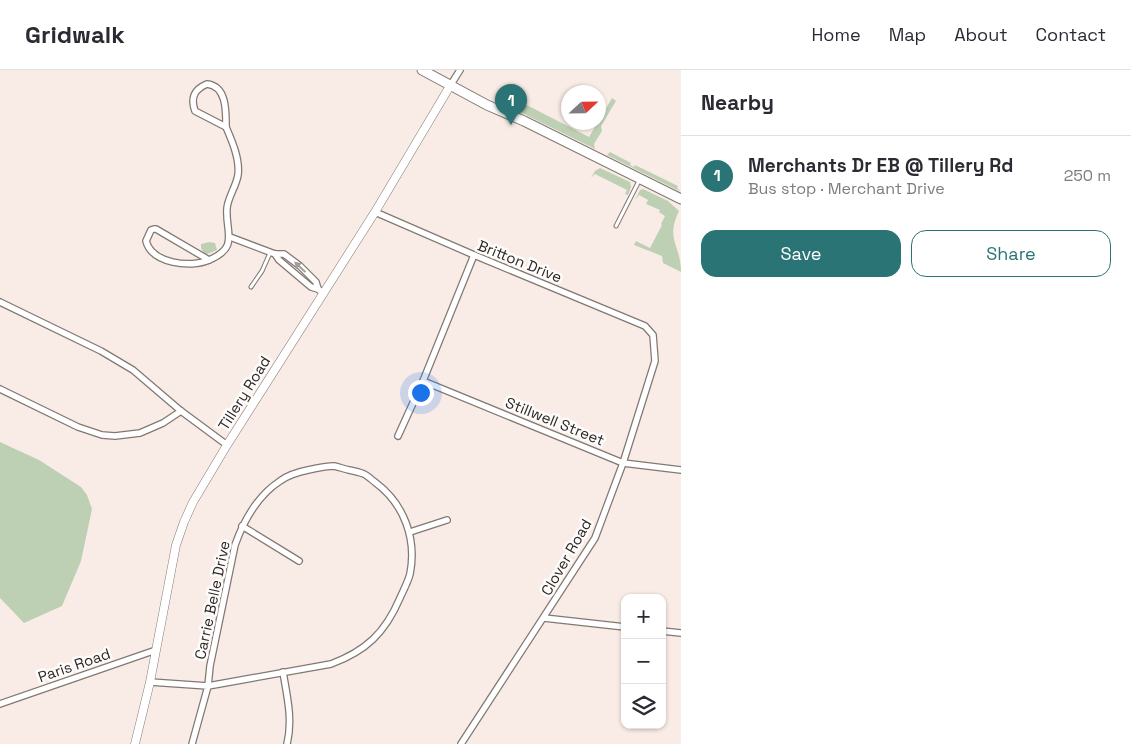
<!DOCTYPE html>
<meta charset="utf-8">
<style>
body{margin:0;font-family:"Space Grotesk",sans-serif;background:#f7f7f7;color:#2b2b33}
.controls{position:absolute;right:15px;bottom:15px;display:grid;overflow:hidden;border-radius:10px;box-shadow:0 1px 4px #0004}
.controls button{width:45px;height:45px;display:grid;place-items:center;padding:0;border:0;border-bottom:1px solid #e1e1e2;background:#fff;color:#2b2b33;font:25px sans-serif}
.compass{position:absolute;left:561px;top:15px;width:45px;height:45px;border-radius:50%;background:#fff;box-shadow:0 1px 4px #0004;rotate:68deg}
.you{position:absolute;left:420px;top:322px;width:18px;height:18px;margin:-12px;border:4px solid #fff;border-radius:50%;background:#1a73e8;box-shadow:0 0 0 8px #1a73e833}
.badge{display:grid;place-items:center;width:32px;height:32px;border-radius:50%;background:#2a7475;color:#fff;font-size:16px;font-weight:700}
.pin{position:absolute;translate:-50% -41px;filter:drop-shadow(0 1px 2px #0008)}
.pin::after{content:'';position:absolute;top:26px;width:18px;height:15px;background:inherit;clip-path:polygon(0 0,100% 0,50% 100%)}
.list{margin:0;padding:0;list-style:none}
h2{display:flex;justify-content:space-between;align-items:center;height:65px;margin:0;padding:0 20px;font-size:21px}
h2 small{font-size:16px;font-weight:400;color:#7c7c81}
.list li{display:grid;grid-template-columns:32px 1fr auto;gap:15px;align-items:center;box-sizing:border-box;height:80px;padding:0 20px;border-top:1px solid #e1e1e2}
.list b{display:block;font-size:19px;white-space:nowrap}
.list p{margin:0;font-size:16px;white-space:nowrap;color:#7c7c81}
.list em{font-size:16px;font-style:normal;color:#7c7c81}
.actions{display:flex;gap:10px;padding:15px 20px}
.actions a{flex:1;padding:11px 0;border:1px solid #2a7475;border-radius:15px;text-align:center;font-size:18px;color:#2a7475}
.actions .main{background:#2a7475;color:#fff}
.icon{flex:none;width:28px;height:28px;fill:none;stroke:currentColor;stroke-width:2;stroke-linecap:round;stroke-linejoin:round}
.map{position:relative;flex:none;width:681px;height:674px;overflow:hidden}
header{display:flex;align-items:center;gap:30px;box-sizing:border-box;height:70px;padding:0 25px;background:#fff;border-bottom:1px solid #e1e1e2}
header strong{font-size:24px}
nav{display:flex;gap:28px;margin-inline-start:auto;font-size:18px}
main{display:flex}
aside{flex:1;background:#fff}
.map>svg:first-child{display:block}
.green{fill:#bed0b4}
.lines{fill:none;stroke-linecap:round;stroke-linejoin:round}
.service-casing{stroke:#827872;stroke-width:5}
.minor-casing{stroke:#827872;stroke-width:8}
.tertiary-casing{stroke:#827872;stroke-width:9}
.secondary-casing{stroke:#827872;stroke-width:11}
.service{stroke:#fff;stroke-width:3}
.minor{stroke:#fff;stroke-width:5.5}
.tertiary{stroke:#fff;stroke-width:8}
.secondary{stroke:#fff;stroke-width:9}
.oneway{fill:#a09e9c}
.labels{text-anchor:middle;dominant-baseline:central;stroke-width:5;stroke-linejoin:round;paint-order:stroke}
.street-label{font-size:15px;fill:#2b2724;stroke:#fefcfb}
</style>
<header>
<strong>Gridwalk</strong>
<nav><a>Home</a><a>Map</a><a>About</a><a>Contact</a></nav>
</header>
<main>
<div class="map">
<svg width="681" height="674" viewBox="0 0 681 674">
<rect width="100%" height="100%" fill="#f9ece6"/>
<!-- green -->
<g class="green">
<path d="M 612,28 L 616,31 L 601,56 L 602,61 L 594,74 L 595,79 L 514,39 L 519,31 L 589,67 Z"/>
<path d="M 610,82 L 631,93 L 630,95 L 634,97 L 635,95 L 678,116 L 677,118 L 681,122 L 607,85 Z"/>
<path d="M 600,98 L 630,112 L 631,117 L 628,125 L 625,124 L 627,120 L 595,104 L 591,108 L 595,101 Z"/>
<path d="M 643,119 L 668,131 L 679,141 C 665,170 681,175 681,202 L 663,193 L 662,186 L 634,175 L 636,171 L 650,178 L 662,155 L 661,154 L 665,146 L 659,142 L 660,140 L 646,134 L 648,130 L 639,125 L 635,130 L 640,120 Z"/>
<path d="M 209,172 L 215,173 L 217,180 L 205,185 L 201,178 L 201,174 Z"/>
<path d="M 0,372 L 39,390 L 81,417 L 87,425 L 92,439 L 81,491 L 62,536 L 24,553 L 0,528 Z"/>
</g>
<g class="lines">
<!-- service casing -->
<g class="service-casing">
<g id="service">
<path d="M 616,156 L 640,109"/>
<path d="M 251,217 L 262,201 L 270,183"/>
</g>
</g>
<!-- minor casing -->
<g class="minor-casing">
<g id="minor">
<path d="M 207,14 C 227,16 226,42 226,57 L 195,41 C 190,27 195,19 207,14 Z"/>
<path d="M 450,16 L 460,0"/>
<path d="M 375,142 L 474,185 L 645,256 L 653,265 L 655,291 L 623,393 L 595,468 L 461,674"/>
<path d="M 154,159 L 156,159 L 209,190 C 191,198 152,194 146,171 L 151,160 Z"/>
<path d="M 230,167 L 275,184 L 284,184 L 300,196 L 316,212 L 318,219 L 323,223"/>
<path d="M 275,184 L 279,190 L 311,217 L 318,219"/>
<path d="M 209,190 C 240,177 225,162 227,138 C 228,127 236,117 238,105 C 240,89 232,71 226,57"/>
<path d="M 0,232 L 101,281 L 133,300 L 181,341 L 227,375"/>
<path d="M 423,311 L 623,393 L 681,400"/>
<path d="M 0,319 L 78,357 L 102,365 L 115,366 L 140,363 L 163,353 L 181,341"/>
<path d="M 398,366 L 423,311 L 474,185"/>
<path d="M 242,456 L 299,491"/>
<path d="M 410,462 L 447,450"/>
<path d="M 544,548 L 625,557"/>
<path d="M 662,561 L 681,563"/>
<path d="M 283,602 C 287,626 293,650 287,674"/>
<path d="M 150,612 L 208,616 L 331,594 C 366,581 385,563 400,528 C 403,521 408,512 410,504 C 417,469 404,434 376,413 C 372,410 368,406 364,404 C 359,402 354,401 349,400 C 344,399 339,397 334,396 C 326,396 317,398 308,400 C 298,402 288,405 280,411 C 257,426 244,450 235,475 L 210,596 L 208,616 L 192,674"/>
<path d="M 0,634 L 156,580"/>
</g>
</g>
<!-- tertiary casing -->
<g class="tertiary-casing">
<path id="tertiary" d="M 135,674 L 150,612 L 176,475 L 184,452 L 193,432 L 227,375 L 375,142 L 450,16"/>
</g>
<!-- secondary casing -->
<g class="secondary-casing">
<path id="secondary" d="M 422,0 L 487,35 L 524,51 L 681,129"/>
</g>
<!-- service -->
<use href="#service" class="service"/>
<!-- minor -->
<use href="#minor" class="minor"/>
<!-- tertiary -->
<use href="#tertiary" class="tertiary"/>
<!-- secondary -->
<use href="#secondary" class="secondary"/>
</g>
<!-- one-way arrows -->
<defs><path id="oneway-solid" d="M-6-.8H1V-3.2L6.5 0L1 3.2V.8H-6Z" transform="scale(1.25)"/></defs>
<use class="oneway" href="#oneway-solid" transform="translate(300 197) rotate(-137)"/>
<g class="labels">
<!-- street labels -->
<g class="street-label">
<text transform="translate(520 191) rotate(22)">Britton Drive</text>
<text transform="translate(244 323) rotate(-58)">Tillery Road</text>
<text transform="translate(555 351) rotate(22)">Stillwell Street</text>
<text transform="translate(566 487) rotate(-60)">Clover Road</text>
<text transform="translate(212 530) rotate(-78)">Carrie Belle Drive</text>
<text transform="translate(74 595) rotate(-19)">Paris Road</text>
</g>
</g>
</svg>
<div class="controls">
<button>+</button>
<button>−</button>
<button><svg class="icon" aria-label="layers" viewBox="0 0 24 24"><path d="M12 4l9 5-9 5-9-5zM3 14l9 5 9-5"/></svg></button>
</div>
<svg class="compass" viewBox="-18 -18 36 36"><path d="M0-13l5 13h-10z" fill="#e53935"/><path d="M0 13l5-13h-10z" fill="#7c7c81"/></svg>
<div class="you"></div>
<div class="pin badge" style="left:511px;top:55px">1</div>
</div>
<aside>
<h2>Nearby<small></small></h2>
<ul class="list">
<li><span class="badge">1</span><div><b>Merchants Dr EB @ Tillery Rd</b><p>Bus stop · Merchant Drive</p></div><em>250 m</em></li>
</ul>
<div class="actions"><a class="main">Save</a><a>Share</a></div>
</aside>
</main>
